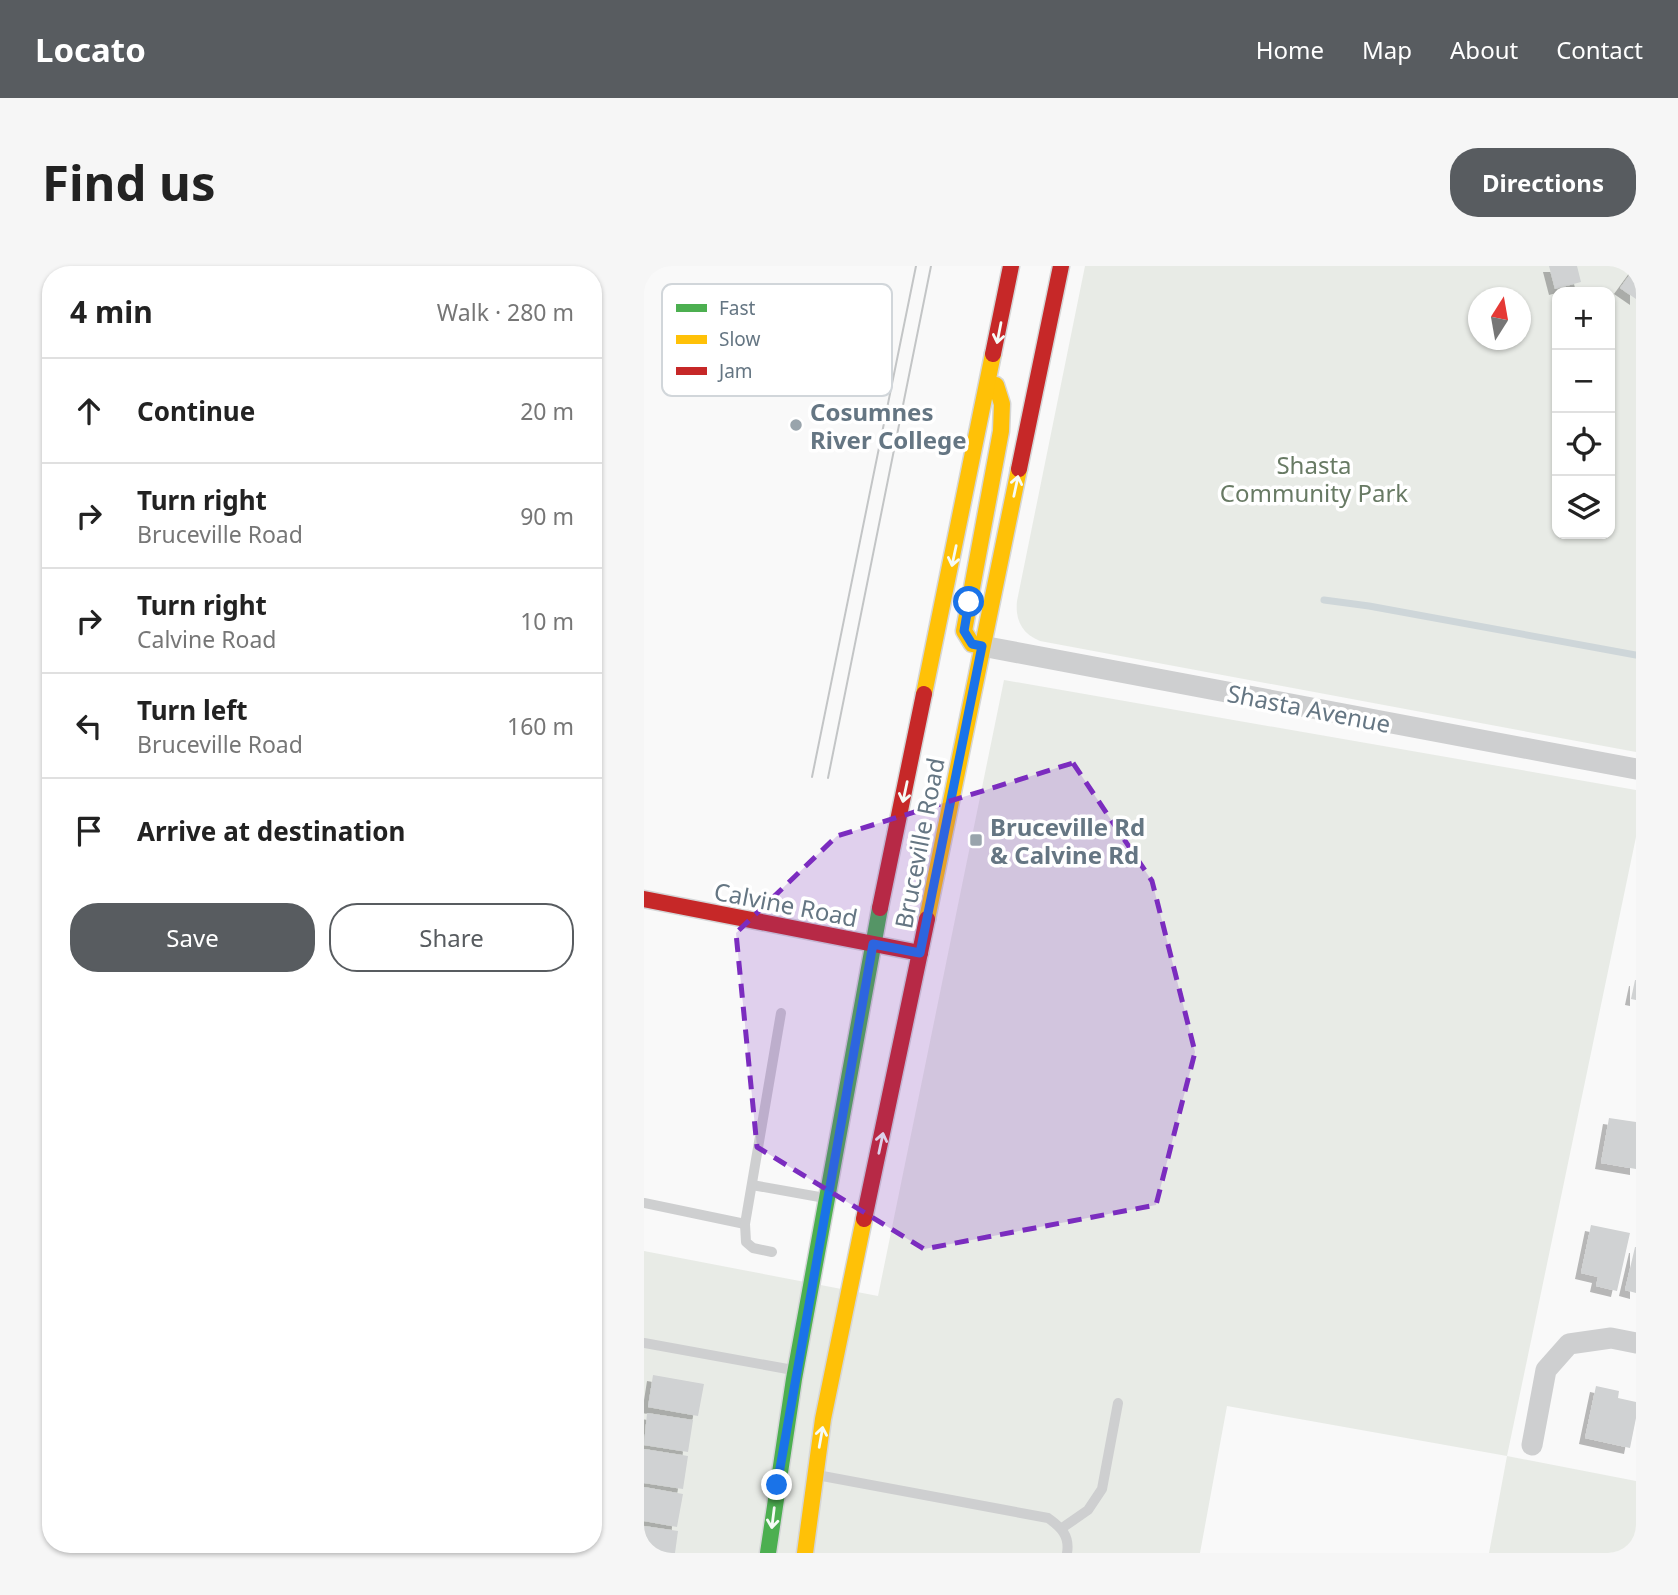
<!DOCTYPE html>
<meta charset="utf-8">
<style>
body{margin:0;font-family:"Noto Sans",sans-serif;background:#f6f6f6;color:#222}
.controls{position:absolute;right:21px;top:21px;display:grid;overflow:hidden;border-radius:14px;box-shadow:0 2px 5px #0004}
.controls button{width:63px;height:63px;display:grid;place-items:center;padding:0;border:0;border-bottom:2px solid #e0e0e0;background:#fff;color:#222;font:35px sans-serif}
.compass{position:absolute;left:824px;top:21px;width:63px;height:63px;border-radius:50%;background:#fff;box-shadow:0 2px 5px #0004;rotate:11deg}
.stop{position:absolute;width:21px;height:21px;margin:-16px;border:5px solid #1a73e8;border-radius:50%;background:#fff}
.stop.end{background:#1a73e8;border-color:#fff;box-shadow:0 2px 7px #0008}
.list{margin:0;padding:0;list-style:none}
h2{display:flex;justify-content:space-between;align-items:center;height:91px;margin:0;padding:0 28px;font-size:30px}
h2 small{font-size:23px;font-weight:400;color:#767676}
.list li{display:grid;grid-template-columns:46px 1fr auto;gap:21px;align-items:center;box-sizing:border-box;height:105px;padding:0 28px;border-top:2px solid #e0e0e0}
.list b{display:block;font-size:26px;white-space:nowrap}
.list p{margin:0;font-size:23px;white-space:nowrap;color:#767676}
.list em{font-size:23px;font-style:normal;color:#767676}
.actions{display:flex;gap:14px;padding:21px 28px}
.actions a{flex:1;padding:16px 0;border:2px solid #585c60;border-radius:28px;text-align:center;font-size:24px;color:#585c60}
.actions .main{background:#585c60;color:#fff}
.icon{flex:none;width:38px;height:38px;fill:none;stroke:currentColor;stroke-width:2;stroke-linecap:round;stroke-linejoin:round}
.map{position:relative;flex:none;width:992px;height:1287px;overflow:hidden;border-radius:28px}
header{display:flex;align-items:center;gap:42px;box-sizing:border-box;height:98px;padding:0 35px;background:#585c60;color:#fff}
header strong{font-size:33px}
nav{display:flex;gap:38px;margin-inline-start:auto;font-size:24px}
.intro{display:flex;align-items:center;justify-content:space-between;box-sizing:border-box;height:168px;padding:0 42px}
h1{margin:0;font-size:49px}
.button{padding:18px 32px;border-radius:28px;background:#585c60;color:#fff;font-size:24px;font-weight:700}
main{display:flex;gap:42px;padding:0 42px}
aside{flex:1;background:#fff;border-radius:28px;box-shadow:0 2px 5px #0004}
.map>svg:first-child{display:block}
.green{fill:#e8ebe6;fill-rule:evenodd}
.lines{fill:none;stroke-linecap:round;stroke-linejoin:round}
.stream{stroke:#ced6d9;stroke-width:7}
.building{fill:#d0d2d3;filter:url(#shadow)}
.fast-casing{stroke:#d5d6d7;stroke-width:19}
.slow-casing{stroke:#d5d6d7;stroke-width:19}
.jam-casing{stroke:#d5d6d7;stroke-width:19}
.lane{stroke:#cecfd0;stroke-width:10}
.street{stroke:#cecfd0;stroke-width:21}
.fast{stroke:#4caf50;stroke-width:16}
.slow{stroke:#ffc107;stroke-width:16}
.jam{stroke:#c62828;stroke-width:16}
.tram{stroke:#c3c5c6;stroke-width:2}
.oneway{stroke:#f6fbf6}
.route{stroke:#1a73e8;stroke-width:9}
.marked{fill:#7b2cbf;fill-opacity:0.2;stroke:#7b2cbf;stroke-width:5;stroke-dasharray:14 9;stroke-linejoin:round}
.poi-dot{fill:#99a4ac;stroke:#fff;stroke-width:2.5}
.labels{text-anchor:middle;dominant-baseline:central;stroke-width:7;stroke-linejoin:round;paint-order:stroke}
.poi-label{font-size:24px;font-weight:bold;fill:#657683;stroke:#fff;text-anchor:start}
.park-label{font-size:24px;fill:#687a64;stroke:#fff}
.street-label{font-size:24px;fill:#657683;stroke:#fff}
.key{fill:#fff;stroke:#d1d6da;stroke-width:2}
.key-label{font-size:19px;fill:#657683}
</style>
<header>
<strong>Locato</strong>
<nav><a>Home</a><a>Map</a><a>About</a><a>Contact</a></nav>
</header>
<div class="intro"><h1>Find us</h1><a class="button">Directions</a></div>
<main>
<aside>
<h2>4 min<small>Walk · 280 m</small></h2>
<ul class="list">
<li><svg class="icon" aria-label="ahead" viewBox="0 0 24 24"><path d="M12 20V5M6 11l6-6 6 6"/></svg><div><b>Continue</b></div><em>20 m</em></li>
<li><svg class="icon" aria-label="right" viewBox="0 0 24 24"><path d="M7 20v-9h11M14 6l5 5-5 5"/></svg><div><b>Turn right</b><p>Bruceville Road</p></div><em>90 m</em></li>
<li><svg class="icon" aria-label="right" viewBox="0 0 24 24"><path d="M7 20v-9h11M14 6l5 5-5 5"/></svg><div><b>Turn right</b><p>Calvine Road</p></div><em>10 m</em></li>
<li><svg class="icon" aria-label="left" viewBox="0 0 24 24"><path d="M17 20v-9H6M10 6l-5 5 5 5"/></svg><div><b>Turn left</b><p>Bruceville Road</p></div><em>160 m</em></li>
<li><svg class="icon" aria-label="arrive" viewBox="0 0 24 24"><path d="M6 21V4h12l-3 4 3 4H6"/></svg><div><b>Arrive at destination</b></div></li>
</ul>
<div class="actions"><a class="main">Save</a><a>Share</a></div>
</aside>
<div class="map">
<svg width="992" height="1287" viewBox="0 0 992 1287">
<defs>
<filter id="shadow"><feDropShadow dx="-6" dy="6" stdDeviation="0" flood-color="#0004"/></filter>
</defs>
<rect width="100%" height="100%" fill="#f9f9f9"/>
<!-- green -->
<g class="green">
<path d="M 441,0 L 992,0 L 992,486 L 396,375 C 378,368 371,354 373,335 ZM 913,26 L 966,26 L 966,268 L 913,268 ZM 834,32 L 876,32 L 876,74 L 834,74 Z"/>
<path d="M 360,414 L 992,524 L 992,571 L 863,1190 L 992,1215 L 992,1287 L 845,1287 L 863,1190 L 583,1140 L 556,1287 L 0,1287 L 0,985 L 234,1030 Z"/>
</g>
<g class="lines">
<!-- stream -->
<path class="stream" d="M 680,334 L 725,340 L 992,389"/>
</g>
<!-- building -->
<g class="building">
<path d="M 905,0 L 933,0 L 937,16 L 911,23 Z"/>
<path d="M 992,0 L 992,33 L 976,22 Z"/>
<path d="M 991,714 L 992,714 L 992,734 L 987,733 Z"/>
<path d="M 965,852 L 992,856 L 992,903 L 957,897 Z"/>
<path d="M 947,959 L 986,967 L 973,1025 L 952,1020 L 954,1011 L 937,1007 Z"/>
<path d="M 991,981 L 992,981 L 992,1027 L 981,1024 Z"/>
<path d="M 9,1109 L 60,1118 L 54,1150 L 4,1141 Z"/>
<path d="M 952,1120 L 975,1125 L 974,1132 L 992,1136 L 992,1152 L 986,1182 L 941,1172 Z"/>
<path d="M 3,1147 L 49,1154 L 44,1186 L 0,1179 Z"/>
<path d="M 0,1183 L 44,1190 L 39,1223 L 0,1217 Z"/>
<path d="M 0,1221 L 39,1228 L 33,1261 L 0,1255 Z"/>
<path d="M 0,1260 L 34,1265 L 31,1287 L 0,1287 Z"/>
</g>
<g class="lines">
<!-- fast casing -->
<g class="fast-casing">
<path id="fast" d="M 124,1287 L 150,1113 L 236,642"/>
</g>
<!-- slow casing -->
<g class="slow-casing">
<g id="slow">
<path d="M 338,380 L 328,378 L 320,365 L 357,165 L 358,138 L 352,119"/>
<path d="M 280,428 L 349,88"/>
<path d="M 283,653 L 375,203"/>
<path d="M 161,1287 L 179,1153 L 220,953"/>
</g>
</g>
<!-- jam casing -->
<g class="jam-casing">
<g id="jam">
<path d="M 349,88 L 367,0"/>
<path d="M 375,203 L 417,0"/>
<path d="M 0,633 L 276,687"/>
<path d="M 236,642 L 280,428"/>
<path d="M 220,953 L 283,653"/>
</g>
</g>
<!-- lane -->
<g class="lane">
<path d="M 108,919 L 181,932"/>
<path d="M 0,937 L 101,958 L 137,747"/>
<path d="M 101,958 L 102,976 L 109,982 L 128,986"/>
<path d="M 0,1077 L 149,1104"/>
<path d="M 173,1209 L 404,1252 C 417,1261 426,1270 423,1287"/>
<path d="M 418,1262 L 444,1244 L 458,1223 L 474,1137"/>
</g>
<!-- street -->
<g class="street">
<path d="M 338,380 L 992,503"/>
<path d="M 888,1179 L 902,1104 L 925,1078 L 967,1072 L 992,1077"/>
</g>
<!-- fast -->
<use href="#fast" class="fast"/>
<!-- slow -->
<use href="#slow" class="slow"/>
<!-- jam -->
<use href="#jam" class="jam"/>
<!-- tram -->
<g class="tram">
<path d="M 168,511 L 272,0"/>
<path d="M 184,512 L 287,0"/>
</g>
</g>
<!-- one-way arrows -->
<defs><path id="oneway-shaft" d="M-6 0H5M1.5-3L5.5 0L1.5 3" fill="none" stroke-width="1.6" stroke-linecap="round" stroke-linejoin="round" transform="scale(1.75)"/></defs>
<g class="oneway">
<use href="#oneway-shaft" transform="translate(355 67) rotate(101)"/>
<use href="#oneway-shaft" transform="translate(372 220) rotate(-78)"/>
<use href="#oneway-shaft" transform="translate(310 290) rotate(102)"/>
<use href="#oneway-shaft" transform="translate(261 526) rotate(102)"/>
<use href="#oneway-shaft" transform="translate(237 877) rotate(-78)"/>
<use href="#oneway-shaft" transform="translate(177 1171) rotate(-80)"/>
<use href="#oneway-shaft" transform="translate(129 1252) rotate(97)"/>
</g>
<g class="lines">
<!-- route -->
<path class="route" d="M 133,1219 L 229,678 L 276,687 L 338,380 L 328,378 L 320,365 L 325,336"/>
</g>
<!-- marked area -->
<path class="marked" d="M 429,497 L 508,615 L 551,786 L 512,939 L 280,983 L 113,881 L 92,667 L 193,570 Z"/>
<!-- markers -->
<g class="poi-dot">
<circle cx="152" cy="159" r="7"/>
<rect x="325" y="567" width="14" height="14" rx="3.5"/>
</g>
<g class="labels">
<!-- poi labels -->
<g class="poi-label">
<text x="166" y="145">Cosumnes<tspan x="166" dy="28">River College</tspan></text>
<text x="346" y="560">Bruceville Rd<tspan x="346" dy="28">&amp; Calvine Rd</tspan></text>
</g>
<!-- park labels -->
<g class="park-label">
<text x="670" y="198">Shasta<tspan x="670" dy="28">Community Park</tspan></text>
</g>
<!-- street labels -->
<g class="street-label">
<text transform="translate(665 442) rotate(11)">Shasta Avenue</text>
<text transform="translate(275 577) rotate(-79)">Bruceville Road</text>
<text transform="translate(142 638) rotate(11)">Calvine Road</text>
</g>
</g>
<!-- legend -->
<rect x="18" y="18" width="230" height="112" rx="10" class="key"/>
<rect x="32" y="38" width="31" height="8" fill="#4caf50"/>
<rect x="32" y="69" width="31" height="9" fill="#ffc107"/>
<rect x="32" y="101" width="31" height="8" fill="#c62828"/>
<g class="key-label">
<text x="75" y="49">Fast</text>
<text x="75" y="80">Slow</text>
<text x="75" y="112">Jam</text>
</g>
</svg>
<div class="controls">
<button>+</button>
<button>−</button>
<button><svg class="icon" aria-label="locate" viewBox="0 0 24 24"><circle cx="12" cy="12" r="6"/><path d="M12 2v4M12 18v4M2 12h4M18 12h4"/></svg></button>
<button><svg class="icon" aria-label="layers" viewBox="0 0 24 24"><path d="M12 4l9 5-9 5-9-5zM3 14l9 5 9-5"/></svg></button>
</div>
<svg class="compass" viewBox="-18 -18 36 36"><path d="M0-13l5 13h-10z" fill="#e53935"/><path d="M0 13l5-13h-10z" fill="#767676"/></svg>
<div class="stop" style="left:325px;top:336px"></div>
<div class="stop end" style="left:133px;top:1219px"></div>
</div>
</main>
